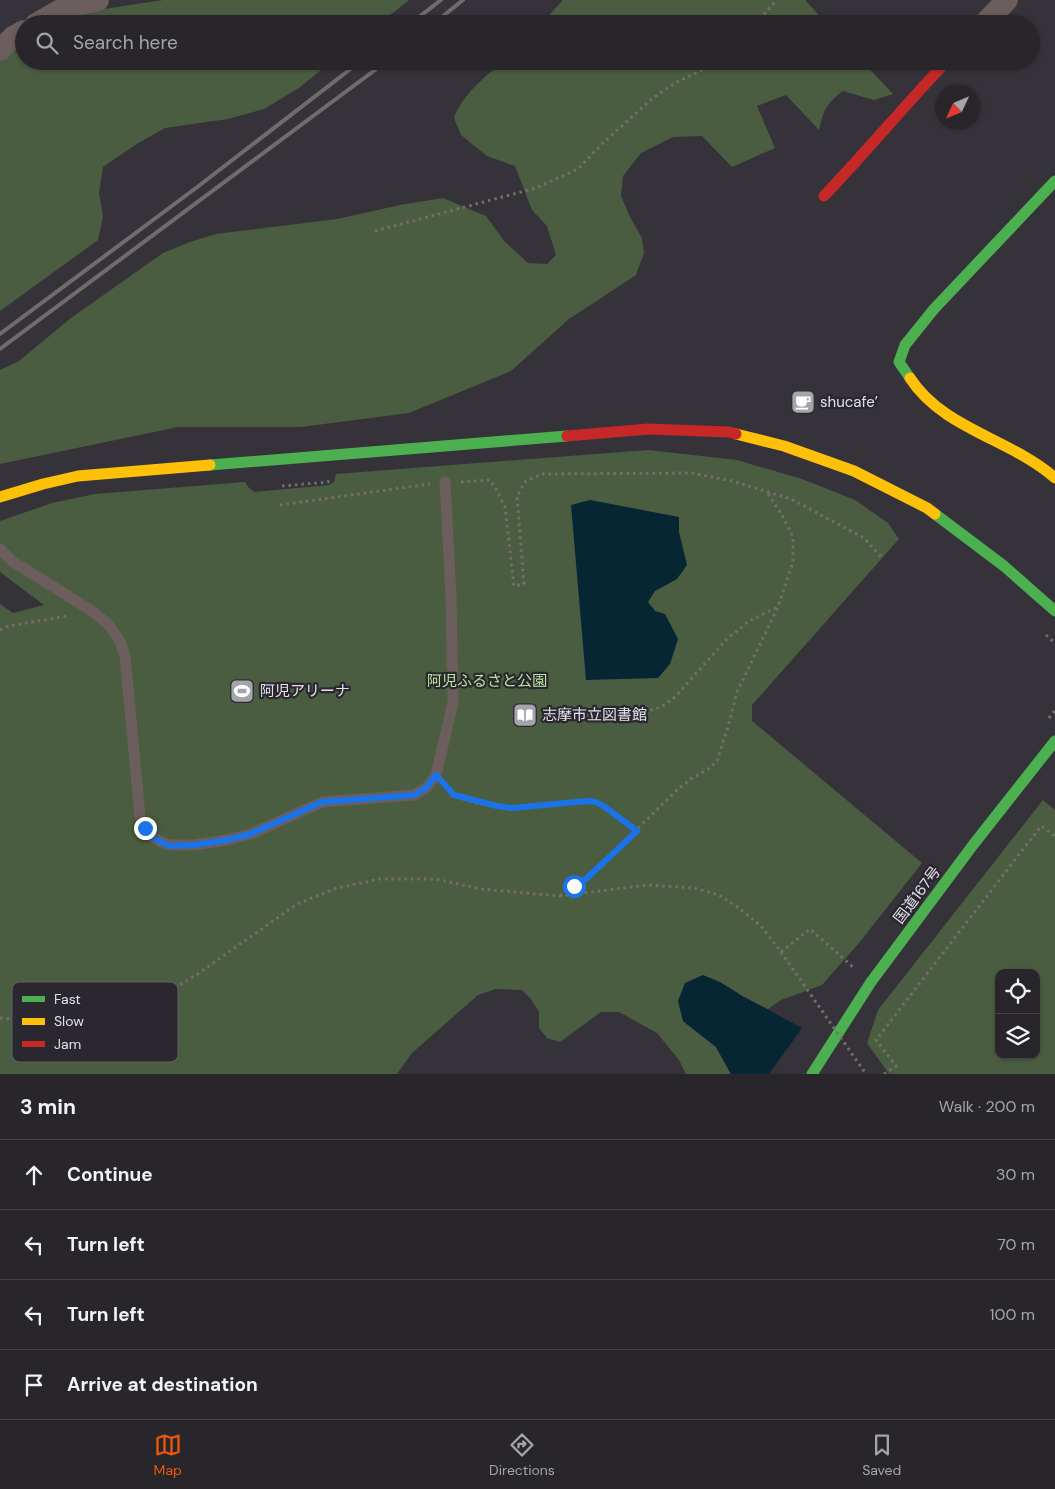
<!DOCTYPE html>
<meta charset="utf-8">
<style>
body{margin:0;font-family:"DM Sans","Noto Sans JP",sans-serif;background:#343237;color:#f1f3f6}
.controls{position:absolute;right:15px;bottom:15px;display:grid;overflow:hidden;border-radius:10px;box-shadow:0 1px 4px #0004}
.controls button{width:45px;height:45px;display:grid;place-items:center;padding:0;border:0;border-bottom:1px solid #444347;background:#28262b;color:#f1f3f6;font:25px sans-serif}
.compass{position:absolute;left:935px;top:85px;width:45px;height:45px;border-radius:50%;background:#28262b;box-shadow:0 1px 4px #0004;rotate:226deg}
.stop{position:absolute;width:15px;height:15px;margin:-11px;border:4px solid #1a73e8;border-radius:50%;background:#fff}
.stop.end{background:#1a73e8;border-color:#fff;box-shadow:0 1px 5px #0008}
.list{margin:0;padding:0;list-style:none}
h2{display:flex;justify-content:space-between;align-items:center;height:65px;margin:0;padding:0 20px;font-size:21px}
h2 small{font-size:16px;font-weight:400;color:#a5a5a9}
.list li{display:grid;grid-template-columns:32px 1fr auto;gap:15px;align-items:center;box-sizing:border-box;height:70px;padding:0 20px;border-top:1px solid #444347}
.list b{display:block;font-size:19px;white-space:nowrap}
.list em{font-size:16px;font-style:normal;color:#a5a5a9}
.icon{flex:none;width:28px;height:28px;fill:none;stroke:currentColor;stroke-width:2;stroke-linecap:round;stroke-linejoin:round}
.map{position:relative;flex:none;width:1055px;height:1074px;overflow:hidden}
.search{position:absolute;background:#28262b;box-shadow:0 1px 4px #0004;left:15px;right:15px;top:15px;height:55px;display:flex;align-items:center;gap:12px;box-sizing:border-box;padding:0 18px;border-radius:28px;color:#a5a5a9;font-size:19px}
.sheet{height:345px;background:#28262b}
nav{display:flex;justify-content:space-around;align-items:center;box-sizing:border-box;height:70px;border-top:1px solid #444347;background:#28262b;font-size:14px;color:#a5a5a9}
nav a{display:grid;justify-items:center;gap:2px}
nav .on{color:#ea580c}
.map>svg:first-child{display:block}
.green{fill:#4b5d40;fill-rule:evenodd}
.water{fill:#052632}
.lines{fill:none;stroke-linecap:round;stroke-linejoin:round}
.path{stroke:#766d6d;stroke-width:3;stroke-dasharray:2.5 4;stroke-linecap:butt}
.lane{stroke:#6b5e5c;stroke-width:11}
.street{stroke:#6b5e5c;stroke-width:22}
.fast{stroke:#4caf50;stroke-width:11}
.slow{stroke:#ffc107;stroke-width:11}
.jam{stroke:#c62828;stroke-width:11}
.rail{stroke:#726b6c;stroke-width:4}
.path-bridge{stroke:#766d6d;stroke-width:3;stroke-dasharray:2.5 4;stroke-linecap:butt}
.route{stroke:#1a73e8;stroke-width:6}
.labels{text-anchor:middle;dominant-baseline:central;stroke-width:4.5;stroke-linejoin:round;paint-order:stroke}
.poi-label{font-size:15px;fill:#e3e1e8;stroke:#2a2731;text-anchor:start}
.park-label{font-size:15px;fill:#b9e79c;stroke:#2a2731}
.street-label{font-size:15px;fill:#e3e1e8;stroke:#2a2731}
.key{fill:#2a2731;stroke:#625f68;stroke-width:1}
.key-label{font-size:14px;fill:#e3e1e8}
</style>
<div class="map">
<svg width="1055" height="1074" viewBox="0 0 1055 1074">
<rect width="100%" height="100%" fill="#353339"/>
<!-- green -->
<g class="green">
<path d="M 163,0 L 409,0 L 379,24 L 54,24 L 72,14 Z"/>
<path d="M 563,0 L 805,0 L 827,24 L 541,24 Z"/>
<path d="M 24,42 L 24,61 L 332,61 L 299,88 L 264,109 L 228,119 L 165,128 L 135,145 L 103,167 L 99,193 L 103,217 L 98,240 L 0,311 L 0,61 L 5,60 Z"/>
<path d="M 503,61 L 862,61 L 893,94 L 874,100 L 843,91 C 826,104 824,109 819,130 L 786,95 L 757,106 L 775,148 L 732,167 L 702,136 L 673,137 L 641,153 L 623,176 L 621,196 L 630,217 L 642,238 L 644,253 L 636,275 L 569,319 L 511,371 L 409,413 L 301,427 L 178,427 L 0,464 L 0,370 L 19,361 L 71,318 L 163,253 L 190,242 L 216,234 L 337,219 L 400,205 L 443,198 L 486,216 L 504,241 L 528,263 L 547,264 L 556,255 L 547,226 L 532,210 L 515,166 L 487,156 L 461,135 L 454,118 C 463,94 484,78 503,61 Z"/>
<path d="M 648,450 L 737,460 L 802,479 L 855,500 L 888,523 L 899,539 L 752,705 L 752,721 L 922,863 L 859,943 L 822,985 L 781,1000 L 768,1009 L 744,997 L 683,1021 L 716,1047 L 731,1074 L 686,1074 L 679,1060 L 657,1033 L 619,1012 L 601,1012 L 560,1042 L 547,1038 L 539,1028 L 539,1012 L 531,999 L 522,990 L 496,989 L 478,995 L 412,1053 L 397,1074 L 0,1074 L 0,604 L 13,613 L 44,605 L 0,572 L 0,521 L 52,503 L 95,494 L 245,482 L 249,488 L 255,492 L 329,485 L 334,482 L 336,474 Z"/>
<path d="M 1043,800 L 1055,810 L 1055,1074 L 889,1074 L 867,1043 L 878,1010 ZM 999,973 L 1036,973 L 1036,1055 L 999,1055 Z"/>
</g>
<!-- water -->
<g class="water">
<path d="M 590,500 L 679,517 L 679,532 L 687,565 L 677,579 L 655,591 L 648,602 L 655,611 L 665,614 L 678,639 L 670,664 L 658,678 L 586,680 L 571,505 Z"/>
<path d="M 703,975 L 720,982 L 744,997 L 802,1028 L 769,1074 L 731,1074 L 716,1047 L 683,1021 L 678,1001 L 685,983 Z"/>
</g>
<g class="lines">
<!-- path -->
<g class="path">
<path d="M 755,24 L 777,0"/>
<path d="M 375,231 L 536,188 L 578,169 L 604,142 L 653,98 L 675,83 L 706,68 L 716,61"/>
<path d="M 461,482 L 490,480 L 496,489 L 505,507 L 514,586 L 524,584 L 517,496 L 526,481 L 542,474 L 692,473 L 732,481 L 791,499 L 864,538 L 882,558"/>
<path d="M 282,486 L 328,482 L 329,480"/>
<path d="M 280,505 L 430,484"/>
<path d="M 0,630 L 9,626 L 67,616"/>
<path d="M 1046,635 L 1055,643"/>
<path d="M 644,712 L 661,707 L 675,697 L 726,640 L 749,621 L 778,607"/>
<path d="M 1049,718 L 1055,710"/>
<path d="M 447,788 C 472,817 552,804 587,801 L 596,802 L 605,807 L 637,831"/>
<path d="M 560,896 L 587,878 L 676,791 L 692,778 L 710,768 L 717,761 L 728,727 L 737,692 L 778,607 L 793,562 L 793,537 L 782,515 L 767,492"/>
<path d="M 0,1018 L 57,1022 L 99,1020 L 127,1014 L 162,996 L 199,973 L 297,904 L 337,888 L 380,879 L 436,879 L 481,889 L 559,896 L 648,885 L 694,888 L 719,895 L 739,908 L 761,926 L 781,952 L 810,929 L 853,967"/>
<path d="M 884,1074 L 896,1066 L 876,1040 L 1041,826 L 1055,836"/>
</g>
<!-- lane -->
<path class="lane" d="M 0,549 L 12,561 L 92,611 L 109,625 L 120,641 L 125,656 L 140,816 L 145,827 L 152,837 L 161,842 L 170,845 L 194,845 L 227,840 L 251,834 L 322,802 L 414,795 L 426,788 L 436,775 L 453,703 L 451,595 L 445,482"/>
<!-- street -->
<g class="street">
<path d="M 36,24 L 64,8 L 98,0"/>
<path d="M 984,24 L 1007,0"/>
<path d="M 0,50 L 13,37 L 24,31"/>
</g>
<!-- fast -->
<g class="fast">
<path d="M 910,378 L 899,362 L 905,345 L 934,309 L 1055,181"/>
<path d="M 210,465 L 567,436"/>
<path d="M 935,514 L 1004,566 L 1055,611"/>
<path d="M 812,1074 L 871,982 L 973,845 L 1055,741"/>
</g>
<!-- slow -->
<g class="slow">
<path d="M 910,378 C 943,429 1011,439 1055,478"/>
<path d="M 736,434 L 784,446 L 854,471 L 927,508 L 935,514"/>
<path d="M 0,497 L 43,484 L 78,476 L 210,465"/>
</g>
<!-- jam -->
<g class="jam">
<path d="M 824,196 C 866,152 905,105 947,61"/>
<path d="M 567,436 L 649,429 L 729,432 L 736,434"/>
</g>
<!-- rail -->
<g class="rail">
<path d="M 410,24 L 441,0"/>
<path d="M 433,24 L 463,0"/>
<path d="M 0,334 L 196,188 L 361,61"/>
<path d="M 0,349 L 387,61"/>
</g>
<!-- path-bridge -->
<path class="path-bridge" d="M 781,952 L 866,1074"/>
</g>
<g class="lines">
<!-- route -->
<path class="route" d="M 145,828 L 152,837 L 161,842 L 170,846 L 194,845 L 227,840 L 250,834 L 322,802 L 414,795 L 426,788 L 436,775 L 454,795 L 497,806 L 512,808 L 587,801 L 596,802 L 605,807 L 637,831 L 587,878 L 574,886"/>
</g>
<!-- icons -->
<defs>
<g id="cafe-square" transform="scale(1.25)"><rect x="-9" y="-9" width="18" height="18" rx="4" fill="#a6a4ab" stroke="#2a2731"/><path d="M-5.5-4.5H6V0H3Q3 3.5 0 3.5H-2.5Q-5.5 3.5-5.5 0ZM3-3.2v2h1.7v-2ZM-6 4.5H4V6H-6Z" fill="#fff"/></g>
<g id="stadium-square" transform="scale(1.25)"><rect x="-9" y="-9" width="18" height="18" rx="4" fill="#a6a4ab" stroke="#2a2731"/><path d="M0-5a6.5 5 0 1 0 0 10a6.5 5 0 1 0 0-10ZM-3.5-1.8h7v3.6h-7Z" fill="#fff"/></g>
<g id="library-square" transform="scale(1.25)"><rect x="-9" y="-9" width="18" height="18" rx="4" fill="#a6a4ab" stroke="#2a2731"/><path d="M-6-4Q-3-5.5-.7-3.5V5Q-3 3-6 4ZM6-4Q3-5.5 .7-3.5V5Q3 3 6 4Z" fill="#fff"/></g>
</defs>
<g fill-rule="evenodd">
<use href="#cafe-square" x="803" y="402"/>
<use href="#stadium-square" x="242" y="691"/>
<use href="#library-square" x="525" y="715"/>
</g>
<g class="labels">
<!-- poi labels -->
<g class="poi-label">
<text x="820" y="402">shucafe’</text>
<text x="260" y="691">阿児アリーナ</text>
<text x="542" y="715">志摩市立図書館</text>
</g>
<!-- park labels -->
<g class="park-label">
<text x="487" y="681">阿児ふるさと公園</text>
</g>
<!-- street labels -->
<g class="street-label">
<text transform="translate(917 895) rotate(-53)">国道167号</text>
</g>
</g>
<!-- legend -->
<rect x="12" y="982" width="166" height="80" rx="8" class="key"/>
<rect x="22" y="996" width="23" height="6" fill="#4caf50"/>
<rect x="22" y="1018" width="23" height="7" fill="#ffc107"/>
<rect x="22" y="1041" width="23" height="6" fill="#c62828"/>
<g class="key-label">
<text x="54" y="1004">Fast</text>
<text x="54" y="1026">Slow</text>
<text x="54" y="1049">Jam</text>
</g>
</svg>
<div class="controls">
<button><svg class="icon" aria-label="locate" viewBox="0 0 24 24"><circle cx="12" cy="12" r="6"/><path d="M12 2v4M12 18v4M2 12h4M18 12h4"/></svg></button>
<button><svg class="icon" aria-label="layers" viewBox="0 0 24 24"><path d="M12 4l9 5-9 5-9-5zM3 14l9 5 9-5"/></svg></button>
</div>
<svg class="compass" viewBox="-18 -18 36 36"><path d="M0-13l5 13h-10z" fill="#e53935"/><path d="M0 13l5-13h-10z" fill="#a5a5a9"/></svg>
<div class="stop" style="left:574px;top:886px"></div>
<div class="stop end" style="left:145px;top:828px"></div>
<div class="search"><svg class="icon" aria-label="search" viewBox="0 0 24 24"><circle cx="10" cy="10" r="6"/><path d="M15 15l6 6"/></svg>Search here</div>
</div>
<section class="sheet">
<h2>3 min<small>Walk · 200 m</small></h2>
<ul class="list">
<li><svg class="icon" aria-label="ahead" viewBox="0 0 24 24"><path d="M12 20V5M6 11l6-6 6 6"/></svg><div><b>Continue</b></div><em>30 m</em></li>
<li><svg class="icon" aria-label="left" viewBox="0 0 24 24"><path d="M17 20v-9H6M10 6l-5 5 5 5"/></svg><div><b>Turn left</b></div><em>70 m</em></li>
<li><svg class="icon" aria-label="left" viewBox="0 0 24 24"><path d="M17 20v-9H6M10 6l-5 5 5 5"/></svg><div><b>Turn left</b></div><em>100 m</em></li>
<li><svg class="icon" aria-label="arrive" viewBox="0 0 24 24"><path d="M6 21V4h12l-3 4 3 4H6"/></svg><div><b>Arrive at destination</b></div></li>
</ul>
</section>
<nav>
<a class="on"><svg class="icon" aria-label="map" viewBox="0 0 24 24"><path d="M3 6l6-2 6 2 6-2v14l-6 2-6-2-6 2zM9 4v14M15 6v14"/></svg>Map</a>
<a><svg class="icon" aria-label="directions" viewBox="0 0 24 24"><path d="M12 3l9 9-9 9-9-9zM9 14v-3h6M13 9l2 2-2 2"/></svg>Directions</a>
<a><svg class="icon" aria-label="saved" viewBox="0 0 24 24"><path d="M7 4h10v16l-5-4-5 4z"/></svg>Saved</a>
</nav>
